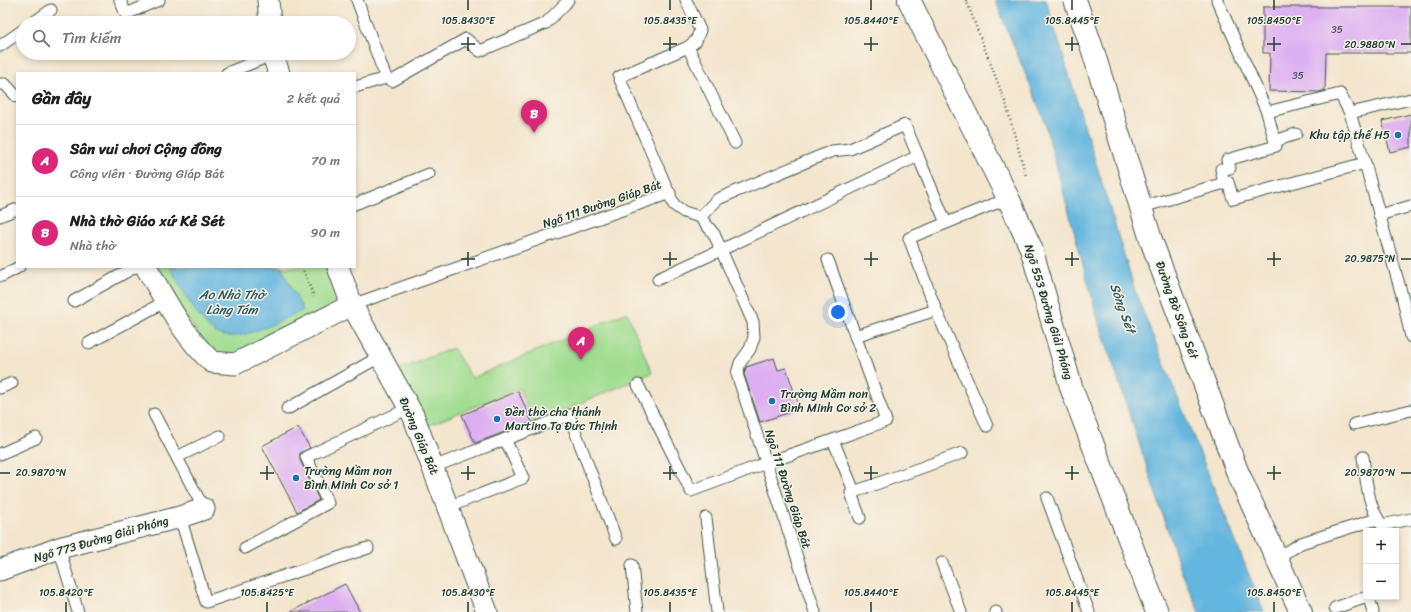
<!DOCTYPE html>
<html lang="vi">
<meta charset="utf-8">
<style>
body{margin:0;font-family:Sriracha,sans-serif;background:#f2f2f2;color:#202124}
.controls{position:absolute;right:12px;bottom:12px;display:grid;overflow:hidden;border-radius:0px;box-shadow:0 2px 6px #0003}
.controls button{width:36px;height:36px;display:grid;place-items:center;padding:0;border:0;border-bottom:1px solid #e0e0e0;background:#fff;color:#202124;font:20px sans-serif}
.you{position:absolute;left:838px;top:312px;width:14px;height:14px;margin:-10px;border:3px solid #fff;border-radius:50%;background:#1a73e8;box-shadow:0 0 0 6px #1a73e833}
.badge{display:grid;place-items:center;width:26px;height:26px;border-radius:50%;background:#db2777;color:#fff;font-size:13px;font-weight:700}
.pin{position:absolute;translate:-50% -33px;filter:drop-shadow(0 1px 2px #0008)}
.pin::after{content:'';position:absolute;top:21px;width:14px;height:12px;background:inherit;clip-path:polygon(0 0,100% 0,50% 100%)}
.list{margin:0;padding:0;list-style:none}
h2{display:flex;justify-content:space-between;align-items:center;height:52px;margin:0;padding:0 16px;font-size:17px}
h2 small{font-size:13px;font-weight:400;color:#757577}
.list li{display:grid;grid-template-columns:26px 1fr auto;gap:12px;align-items:center;box-sizing:border-box;height:72px;padding:0 16px;border-top:1px solid #e0e0e0}
.list b{display:block;font-size:15px;white-space:nowrap}
.list p{margin:0;font-size:13px;white-space:nowrap;color:#757577}
.list em{font-size:13px;font-style:normal;color:#757577}
.icon{flex:none;width:22px;height:22px;fill:none;stroke:currentColor;stroke-width:2;stroke-linecap:round;stroke-linejoin:round}
.map{position:relative;flex:none;width:1411px;height:612px;overflow:hidden}
.search{position:absolute;background:#fff;box-shadow:0 2px 6px #0003;left:16px;top:16px;width:340px;height:44px;display:flex;align-items:center;gap:10px;box-sizing:border-box;padding:0 14px;border-radius:22px;color:#757577;font-size:15px}
.panel{position:absolute;background:#fff;box-shadow:0 2px 6px #0003;left:16px;top:72px;width:340px;height:196px;border-radius:0px}
.map>svg:first-child{display:block}
.green{fill:#a1dd90;stroke:#608d62}
.water{fill:#63b6df;stroke:#417a8a}
.building{fill:#ddaff2}
.lines{fill:none;stroke-linecap:round;stroke-linejoin:round}
.service-casing{stroke:#3f564b;stroke-width:13}
.minor-casing{stroke:#3f564b;stroke-width:23}
.tertiary-casing{stroke:#3f564b;stroke-width:24}
.path{stroke:#3f564b;stroke-width:2.5;stroke-dasharray:1 3;stroke-linecap:butt}
.service{stroke:#fff;stroke-width:11}
.minor{stroke:#fff;stroke-width:21}
.tertiary{stroke:#fff;stroke-width:22}
.ticks{fill:none;stroke:#1f3d34;stroke-width:1.5}
.poi-dot{fill:#1f6fb2;stroke:#f7f3e8;stroke-width:1.5}
.labels{text-anchor:middle;dominant-baseline:central;stroke-width:3;stroke-linejoin:round;paint-order:stroke}
.number-label{font-size:10px;fill:#4e5a64}
.poi-label{font-size:12px;fill:#1f3d34;stroke:#f7f3e8;text-anchor:start}
.street-label{font-size:12px;fill:#1f3d34;stroke:#f7f3e8}
.water-label{font-size:13px;font-style:italic;fill:#305b5f;stroke:#f7f3e8}
.ticks-label{font-size:10px;text-anchor:middle;fill:#1f3d34;stroke:#f7f3e8;stroke-width:3;stroke-linejoin:round;paint-order:stroke}
</style>
<div class="map">
<svg width="1411" height="612" viewBox="0 0 1411 612">
<rect width="100%" height="100%" fill="#f7f3e8"/>
<filter id="ink" filterUnits="userSpaceOnUse"><feTurbulence type="fractalNoise" baseFrequency=".025" numOctaves="2"/><feDisplacementMap in="SourceGraphic" scale="8" xChannelSelector="R" yChannelSelector="G"/><feConvolveMatrix kernelMatrix="1 2 1 2 8 2 1 2 1" color-interpolation-filters="sRGB"/></filter>
<filter id="wash" filterUnits="userSpaceOnUse"><feTurbulence type="fractalNoise" baseFrequency=".012" numOctaves="4" result="noise"/><feDisplacementMap in="SourceGraphic" scale="16" xChannelSelector="R" yChannelSelector="G"/><feGaussianBlur stdDeviation="0.9" result="paint"/><feColorMatrix in="noise" values="0 0 0 0 0 0 0 0 0 0 0 0 0 0 0 0 0 1.4 0 .05"/><feComposite in="paint" operator="in"/></filter>
<g filter="url(#wash)">
<rect width="100%" height="100%" fill="#f4e5cd"/>
<!-- green -->
<g class="green">
<path d="M 150,267 L 325,267 L 342,301 L 238,357 L 212,353 Z"/>
<path d="M 627,312 L 652,373 L 534,423 L 519,388 L 425,427 L 395,371 L 453,348 L 472,378 Z"/>
</g>
<!-- water -->
<g class="water">
<path d="M 995,0 L 1046,0 L 1136,294 L 1264,612 L 1199,612 L 1182,573 L 1097,316 L 1043,117 Z"/>
<path d="M 170,267 L 281,267 L 303,310 C 283,319 242,342 221,335 C 202,330 179,284 170,267 Z"/>
</g>
<g id="blocks">
<!-- building -->
<g class="building">
<path d="M 1263,7 L 1411,7 L 1411,53 L 1326,53 L 1325,90 L 1319,92 L 1269,91 L 1270,53 L 1263,53 Z"/>
<path d="M 1411,114 L 1411,147 L 1390,152 L 1382,121 Z"/>
<path d="M 774,358 L 778,370 L 786,368 L 800,409 L 760,422 L 744,374 L 746,367 Z"/>
<path d="M 518,391 L 532,422 L 475,443 L 462,415 Z"/>
<path d="M 298,427 L 310,448 L 300,453 L 300,460 L 319,500 L 297,512 L 262,446 Z"/>
<path d="M 345,584 L 360,612 L 290,612 Z"/>
</g>
</g>
</g>
<g filter="url(#ink)">
<use href="#blocks" fill-opacity="0" stroke="#3f564b" stroke-width="1"/>
<g class="lines">
<!-- service casing -->
<g class="service-casing">
<g id="service">
<path d="M 120,0 L 126,14 L 159,0"/>
<path d="M 357,0 L 386,78"/>
<path d="M 686,0 L 700,30 L 696,41 L 688,47 L 619,77 L 674,205 L 684,212 L 700,217 L 714,234 L 753,322 L 754,337 L 750,349 L 740,363 L 737,374 L 815,612"/>
<path d="M 1217,0 L 1267,112 L 1340,94 L 1350,113 L 1365,163 L 1403,299 L 1411,337"/>
<path d="M 33,23 L 51,10"/>
<path d="M 0,46 L 23,30"/>
<path d="M 688,47 L 735,143"/>
<path d="M 227,73 L 272,55"/>
<path d="M 0,84 L 5,84 L 17,97"/>
<path d="M 355,87 L 386,78 L 392,81 L 466,39 L 480,51 L 546,23 L 565,4 L 568,0"/>
<path d="M 1350,113 L 1411,99"/>
<path d="M 1275,141 L 1296,134"/>
<path d="M 1224,184 L 1221,169 L 1230,168 L 1227,160 L 1276,146 L 1267,112"/>
<path d="M 355,204 L 429,174"/>
<path d="M 1142,207 L 1228,182 L 1233,199 L 1365,163"/>
<path d="M 1379,215 L 1411,206"/>
<path d="M 0,216 L 17,209"/>
<path d="M 700,217 L 718,199 L 832,151 L 850,149 L 905,125 L 918,156"/>
<path d="M 2,276 L 19,267"/>
<path d="M 658,279 L 721,250 L 918,156 L 946,223"/>
<path d="M 74,301 L 135,267"/>
<path d="M 352,305 L 670,193"/>
<path d="M 855,336 L 936,310"/>
<path d="M 89,343 L 166,301"/>
<path d="M 638,385 L 691,491 L 766,463 L 833,440 L 886,421 L 828,260"/>
<path d="M 0,388 L 12,383"/>
<path d="M 287,409 L 381,356"/>
<path d="M 154,414 L 204,509"/>
<path d="M 1354,424 L 1411,410"/>
<path d="M 987,426 L 936,310 L 909,238 L 994,204 L 1009,200"/>
<path d="M 833,440 L 854,491"/>
<path d="M 0,454 L 36,438"/>
<path d="M 177,457 L 220,436"/>
<path d="M 1363,457 C 1366,480 1368,507 1382,525 L 1411,519"/>
<path d="M 433,467 L 569,415 L 616,539"/>
<path d="M 1047,498 L 1089,612"/>
<path d="M 448,507 L 523,478 L 505,439"/>
<path d="M 180,517 L 206,602 L 368,548"/>
<path d="M 706,518 L 717,612"/>
<path d="M 860,518 L 851,493 L 962,453"/>
<path d="M 59,548 L 78,612"/>
<path d="M 245,548 L 328,503 L 306,457 L 409,408"/>
<path d="M 1276,557 L 1292,549 L 1301,543 L 1377,519"/>
<path d="M 942,563 L 961,612"/>
<path d="M 632,565 L 637,612"/>
<path d="M 1369,597 L 1373,612"/>
<path d="M 1335,608 L 1367,597"/>
<path d="M 995,612 L 996,612"/>
</g>
</g>
<!-- minor casing -->
<g class="minor-casing">
<g id="minor">
<path d="M 268,0 L 270,23"/>
<path d="M 272,53 L 279,73"/>
<path d="M 146,267 C 167,302 182,334 212,362 L 235,364 L 352,305"/>
<path d="M 338,267 L 352,305 L 413,415 L 487,612"/>
<path d="M 0,570 L 59,548 L 180,517 L 204,509"/>
</g>
</g>
<!-- tertiary casing -->
<g class="tertiary-casing">
<g id="tertiary">
<path d="M 909,0 L 1009,200 L 1031,248 L 1072,390 L 1157,612"/>
<path d="M 1075,0 L 1092,48 L 1151,240 L 1237,471 L 1301,612"/>
</g>
</g>
<!-- path -->
<g class="path">
<path d="M 966,0 L 1006,104 L 1026,176"/>
<path d="M 302,267 L 314,297"/>
</g>
<!-- service -->
<use href="#service" class="service"/>
<!-- minor -->
<use href="#minor" class="minor"/>
<!-- tertiary -->
<use href="#tertiary" class="tertiary"/>
</g>
</g>
<!-- ticks -->
<path class="ticks" d="M 468,0 L 468,10M 670,0 L 670,10M 871,0 L 871,10M 1072,0 L 1072,10M 1274,0 L 1274,10M 468,37 L 468,51M 670,37 L 670,51M 871,37 L 871,51M 1072,37 L 1072,51M 1274,37 L 1274,51M 461,44 L 475,44M 663,44 L 677,44M 864,44 L 878,44M 1065,44 L 1079,44M 1267,44 L 1281,44M 1401,44 L 1411,44M 468,252 L 468,266M 670,252 L 670,266M 871,252 L 871,266M 1072,252 L 1072,266M 1274,252 L 1274,266M 461,259 L 475,259M 663,259 L 677,259M 864,259 L 878,259M 1065,259 L 1079,259M 1267,259 L 1281,259M 1401,259 L 1411,259M 267,466 L 267,480M 468,466 L 468,480M 670,466 L 670,480M 871,466 L 871,480M 1072,466 L 1072,480M 1274,466 L 1274,480M 0,473 L 10,473M 260,473 L 274,473M 461,473 L 475,473M 663,473 L 677,473M 864,473 L 878,473M 1065,473 L 1079,473M 1267,473 L 1281,473M 1401,473 L 1411,473M 66,602 L 66,612M 267,602 L 267,612M 468,602 L 468,612M 670,602 L 670,612M 871,602 L 871,612M 1072,602 L 1072,612M 1274,602 L 1274,612"/>
<!-- markers -->
<g class="poi-dot">
<circle cx="1398" cy="135" r="4"/>
<circle cx="772" cy="401" r="4"/>
<circle cx="497" cy="419" r="4"/>
<circle cx="296" cy="478" r="4"/>
</g>
<g class="labels">
<!-- number labels -->
<g class="number-label">
<text x="1337" y="30">35</text>
<text x="1298" y="76">35</text>
</g>
<!-- poi labels -->
<g class="poi-label">
<text x="1390" y="135" text-anchor="end">Khu tập thể H5</text>
<text x="780" y="394">Trường Mầm non<tspan x="780" dy="14">Bình Minh Cơ sở 2</tspan></text>
<text x="505" y="412">Đền thờ cha thánh<tspan x="505" dy="14">Martino Tạ Đức Thịnh</tspan></text>
<text x="304" y="471">Trường Mầm non<tspan x="304" dy="14">Bình Minh Cơ sở 1</tspan></text>
</g>
<!-- street labels -->
<g class="street-label">
<text transform="translate(602 204) rotate(-19)">Ngõ 111 Đường Giáp Bát</text>
<text transform="translate(1177 310) rotate(70)">Đường Bờ Sông Sét</text>
<text transform="translate(1049 312) rotate(73)">Ngõ 553 Đường Giải Phóng</text>
<text transform="translate(419 436) rotate(67)">Đường Giáp Bát</text>
<text transform="translate(788 489) rotate(72)">Ngõ 111 Đường Giáp Bát</text>
<text transform="translate(101 539) rotate(-16)">Ngõ 773 Đường Giải Phóng</text>
</g>
<!-- water labels -->
<g class="water-label">
<text x="232" y="294">Ao Nhà Thờ<tspan x="232" dy="15">Làng Tám</tspan></text>
<text transform="translate(1123 308) rotate(70)">Sông Sét</text>
</g>
</g>
<g class="ticks-label">
<text x="468" y="24">105.8430°E</text>
<text x="670" y="24">105.8435°E</text>
<text x="871" y="24">105.8440°E</text>
<text x="1072" y="24">105.8445°E</text>
<text x="1274" y="24">105.8450°E</text>
<text x="1370" y="48">20.9880°N</text>
<text x="1370" y="262">20.9875°N</text>
<text x="41" y="476">20.9870°N</text>
<text x="1370" y="476">20.9870°N</text>
<text x="66" y="596">105.8420°E</text>
<text x="267" y="596">105.8425°E</text>
<text x="468" y="596">105.8430°E</text>
<text x="670" y="596">105.8435°E</text>
<text x="871" y="596">105.8440°E</text>
<text x="1072" y="596">105.8445°E</text>
<text x="1274" y="596">105.8450°E</text>
</g>
</svg>
<div class="controls">
<button>+</button>
<button>−</button>
</div>
<div class="you"></div>
<div class="pin badge" style="left:581px;top:360px">A</div>
<div class="pin badge" style="left:534px;top:133px">B</div>
<div class="search"><svg class="icon" aria-label="search" viewBox="0 0 24 24"><circle cx="10" cy="10" r="6"/><path d="M15 15l6 6"/></svg>Tìm kiếm</div>
<section class="panel">
<h2>Gần đây<small>2 kết quả</small></h2>
<ul class="list">
<li><span class="badge">A</span><div><b>Sân vui chơi Cộng đồng</b><p>Công viên · Đường Giáp Bát</p></div><em>70 m</em></li>
<li><span class="badge">B</span><div><b>Nhà thờ Giáo xứ Kẻ Sét</b><p>Nhà thờ</p></div><em>90 m</em></li>
</ul>
</section>
</div>
